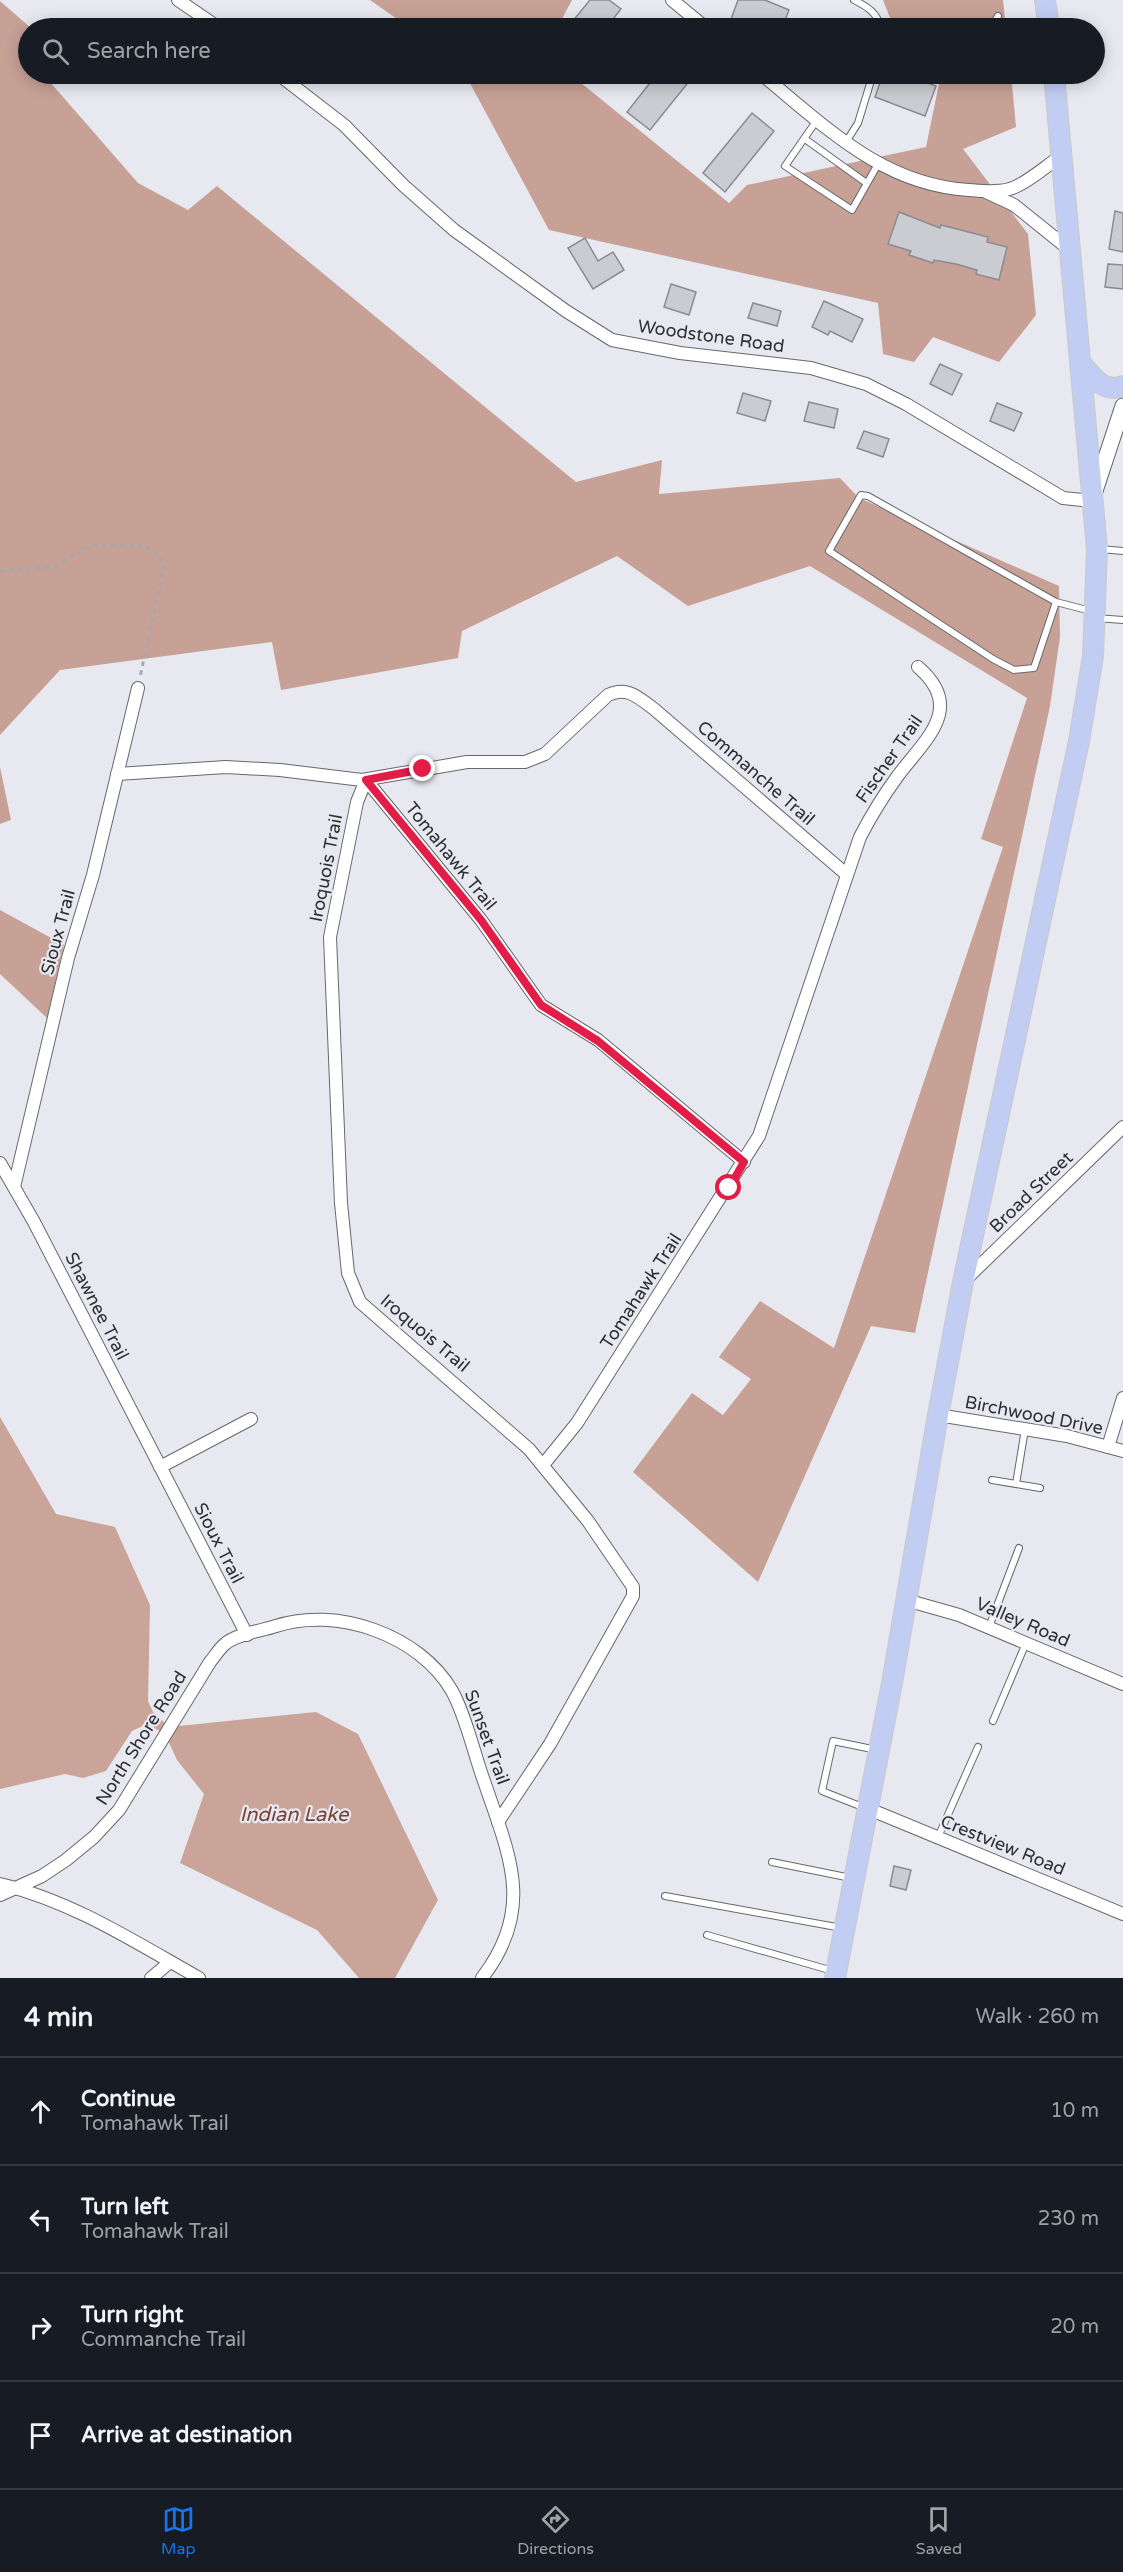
<!DOCTYPE html>
<meta charset="utf-8">
<style>
body{margin:0;font-family:"Varela Round",sans-serif;background:#242831;color:#f1f3f6}
.stop{position:absolute;width:18px;height:18px;margin:-14px;border:4px solid #e11d48;border-radius:50%;background:#fff}
.stop.end{background:#e11d48;border-color:#fff;box-shadow:0 2px 6px #0008}
.list{margin:0;padding:0;list-style:none}
h2{display:flex;justify-content:space-between;align-items:center;height:78px;margin:0;padding:0 24px;font-size:26px}
h2 small{font-size:20px;font-weight:400;color:#9ea1a6}
.list li{display:grid;grid-template-columns:39px 1fr auto;gap:18px;align-items:center;box-sizing:border-box;height:108px;padding:0 24px;border-top:2px solid #363941}
.list b{display:block;font-size:22px;white-space:nowrap}
.list p{margin:0;font-size:20px;white-space:nowrap;color:#9ea1a6}
.list em{font-size:20px;font-style:normal;color:#9ea1a6}
.icon{flex:none;width:33px;height:33px;fill:none;stroke:currentColor;stroke-width:2;stroke-linecap:round;stroke-linejoin:round}
.map{position:relative;flex:none;width:1123px;height:1978px;overflow:hidden}
.search{position:absolute;background:#171b24;box-shadow:0 3px 15px #0003;left:18px;right:18px;top:18px;height:66px;display:flex;align-items:center;gap:15px;box-sizing:border-box;padding:0 21px;border-radius:33px;color:#9ea1a6;font-size:22px}
.sheet{height:510px;background:#171b24}
nav{display:flex;justify-content:space-around;align-items:center;box-sizing:border-box;height:84px;border-top:2px solid #363941;background:#171b24;font-size:16px;color:#9ea1a6}
nav a{display:grid;justify-items:center;gap:3px}
nav .on{color:#1a73e8}
.map>svg:first-child{display:block}
.forest{fill:#c7a096}
.water{fill:#caa499}
.building{fill:#caccd2;stroke:#8a8c91;stroke-width:1.5}
.lines{fill:none;stroke-linecap:round;stroke-linejoin:round}
.service-casing{stroke:#66686d;stroke-width:8}
.minor-casing{stroke:#66686d;stroke-width:14}
.tertiary-casing{stroke:#66686d;stroke-width:17}
.primary-casing{stroke:#c9c9c9;stroke-width:22}
.path{stroke:#a7a8ad;stroke-width:3;stroke-dasharray:4.5 4.5;stroke-linecap:butt}
.service{stroke:#fff;stroke-width:6}
.minor{stroke:#fff;stroke-width:12}
.tertiary{stroke:#fff;stroke-width:15}
.primary{stroke:#c2cdf4;stroke-width:20}
.route{stroke:#e11d48;stroke-width:8}
.labels{text-anchor:middle;dominant-baseline:central;stroke-width:4.5;stroke-linejoin:round;paint-order:stroke}
.street-label{font-size:18px;fill:#2e2f31;stroke:#e8e9f0}
.water-label{font-size:20px;font-style:italic;fill:#774133;stroke:#e8e9f0}
</style>
<div class="map">
<svg width="1123" height="1978" viewBox="0 0 1123 1978">
<rect width="100%" height="100%" fill="#e8e9f0"/>
<!-- forest -->
<g class="forest">
<path d="M 370,0 L 572,0 L 557,28 L 410,28 Z"/>
<path d="M 883,0 L 1003,0 L 1006,28 L 894,28 Z"/>
<path d="M 0,1 L 31,28 L 28,28 L 28,47 L 24,52 L 28,57 L 28,74 L 43,74 L 138,183 L 188,210 L 217,186 L 576,482 L 662,460 L 659,494 L 840,478 L 859,498 L 1059,586 L 1060,637 L 1050,706 L 915,1333 L 871,1326 L 758,1582 L 633,1472 L 692,1393 L 723,1415 L 751,1379 L 719,1357 L 760,1301 L 834,1348 L 1003,847 L 981,839 L 1027,698 L 810,566 L 688,606 L 617,556 L 462,631 L 458,658 L 281,690 L 272,642 L 60,670 L 0,735 Z"/>
<path d="M 465,74 L 570,74 L 729,203 L 747,185 L 926,147 L 941,74 L 1011,74 L 1016,127 L 963,149 L 1028,234 L 1036,315 L 999,362 L 933,337 L 914,362 L 883,354 L 878,303 L 549,230 Z"/>
<path d="M 0,767 L 11,820 L 0,824 Z"/>
<path d="M 0,910 L 64,945 L 47,1018 L 0,974 Z"/>
</g>
<!-- water -->
<path class="water" d="M 0,1417 L 56,1514 L 115,1527 L 150,1605 L 148,1701 L 153,1712 L 169,1727 L 316,1712 L 358,1734 L 438,1900 L 395,1978 L 359,1978 L 317,1930 L 180,1863 L 204,1794 L 177,1760 L 165,1734 L 147,1724 L 132,1731 L 106,1771 L 83,1778 L 65,1774 L 0,1789 Z"/>
<!-- building -->
<g class="building">
<path d="M 590,0 L 609,0 L 621,9 L 606,28 L 567,28 Z"/>
<path d="M 738,0 L 765,0 L 789,10 L 782,28 L 746,28 L 730,22 Z"/>
<path d="M 657,74 L 695,74 L 650,130 L 627,112 Z"/>
<path d="M 883,74 L 902,74 L 936,86 L 925,116 L 875,97 Z"/>
<path d="M 752,113 L 774,131 L 725,192 L 703,173 Z"/>
<path d="M 1115,211 L 1123,213 L 1123,252 L 1109,249 Z"/>
<path d="M 899,212 L 940,228 L 941,225 L 988,237 L 987,242 L 1007,247 L 999,280 L 976,274 L 977,270 L 956,264 L 934,260 L 933,263 L 909,255 L 911,251 L 888,244 Z"/>
<path d="M 585,238 L 598,261 L 613,252 L 624,270 L 593,289 L 568,248 Z"/>
<path d="M 1108,264 L 1123,265 L 1123,289 L 1105,287 Z"/>
<path d="M 671,284 L 696,292 L 689,315 L 664,307 Z"/>
<path d="M 824,301 L 863,319 L 852,342 L 830,331 L 828,335 L 812,327 Z"/>
<path d="M 753,303 L 781,311 L 777,326 L 748,318 Z"/>
<path d="M 940,364 L 962,374 L 952,395 L 930,384 Z"/>
<path d="M 743,393 L 771,401 L 765,421 L 737,413 Z"/>
<path d="M 809,402 L 838,409 L 834,428 L 804,421 Z"/>
<path d="M 997,403 L 1022,413 L 1014,431 L 990,421 Z"/>
<path d="M 864,431 L 889,439 L 883,457 L 857,448 Z"/>
<path d="M 894,1866 L 911,1870 L 906,1890 L 890,1886 Z"/>
</g>
<g class="lines">
<!-- service casing -->
<g class="service-casing">
<g id="service">
<path d="M 854,0 C 866,6 880,14 879,28"/>
<path d="M 991,28 L 998,16"/>
<path d="M 817,120 L 785,166 L 852,210 L 878,164"/>
<path d="M 805,139 L 865,182"/>
<path d="M 846,142 L 858,123 L 873,74"/>
<path d="M 1100,549 L 1123,551"/>
<path d="M 1056,602 L 1034,668 L 1014,670 L 993,659 L 829,551 L 861,495 L 868,496 L 1056,602 L 1091,611"/>
<path d="M 1096,618 L 1123,620"/>
<path d="M 992,1480 L 1040,1488"/>
<path d="M 1016,1484 L 1025,1429"/>
<path d="M 989,1627 L 1019,1548"/>
<path d="M 993,1721 L 1026,1643"/>
<path d="M 865,1808 L 822,1791 L 833,1741 L 877,1750"/>
<path d="M 938,1837 L 978,1747"/>
<path d="M 772,1862 L 851,1878"/>
<path d="M 665,1896 L 842,1928"/>
<path d="M 707,1935 L 833,1971"/>
</g>
</g>
<!-- minor casing -->
<g class="minor-casing">
<g id="minor">
<path d="M 178,0 L 219,28"/>
<path d="M 672,0 L 706,28"/>
<path d="M 278,74 L 344,125 L 403,185 L 454,230 L 566,311 L 612,340 L 680,353 L 811,368 L 866,384 L 906,404 L 1063,498 L 1092,501"/>
<path d="M 761,74 C 825,126 882,185 969,190 C 983,191 1002,193 1015,187 C 1031,180 1046,166 1061,156"/>
<path d="M 986,192 L 1014,205 L 1070,250"/>
<path d="M 117,774 L 226,767 L 280,770 L 362,780 L 467,762 L 525,762 L 545,754 L 608,695 C 627,686 638,697 654,709 L 846,874"/>
<path d="M 366,780 L 357,802 L 330,937 L 341,1203 L 348,1273 L 360,1302 L 529,1449 L 588,1521 L 633,1587 L 633,1596 L 550,1744 L 498,1822"/>
<path d="M 366,780 L 481,920 L 541,1005 L 598,1040 L 744,1162"/>
<path d="M 0,1163 L 34,1222 L 247,1635"/>
<path d="M 14,1187 L 68,958 L 93,875 L 138,688"/>
<path d="M 964,1281 L 1123,1127"/>
<path d="M 938,1415 L 1067,1436 L 1123,1451"/>
<path d="M 1108,1447 L 1123,1398"/>
<path d="M 543,1465 L 577,1423 L 759,1136 L 860,837 C 871,816 883,796 897,777 C 923,741 967,709 918,667"/>
<path d="M 160,1467 L 251,1419"/>
<path d="M 906,1600 L 959,1615 L 1123,1684"/>
<path d="M 869,1809 L 1123,1914"/>
<path d="M 0,1884 C 72,1901 135,1942 199,1978"/>
<path d="M 0,1895 L 42,1876 L 66,1860 L 94,1837 L 119,1810 L 210,1662 C 215,1656 219,1649 225,1644 C 236,1634 261,1631 276,1626 C 336,1606 420,1635 452,1691 C 466,1716 474,1754 484,1781 C 509,1855 536,1908 482,1978"/>
<path d="M 151,1978 L 170,1962"/>
</g>
</g>
<!-- tertiary casing -->
<g class="tertiary-casing">
<path id="tertiary" d="M 1094,494 L 1123,406"/>
</g>
<!-- primary casing -->
<g class="primary-casing">
<g id="primary">
<path d="M 1045,0 L 1049,28"/>
<path d="M 1080,362 C 1091,375 1103,394 1123,386"/>
<path d="M 835,1978 L 892,1683 L 938,1415 L 963,1282 L 1079,741 L 1093,656 L 1097,549 L 1054,74"/>
</g>
</g>
<!-- path -->
<path class="path" d="M 0,571 L 54,567 L 93,545 L 145,545 L 165,562 L 140,677"/>
<!-- service -->
<use href="#service" class="service"/>
<!-- minor -->
<use href="#minor" class="minor"/>
<!-- tertiary -->
<use href="#tertiary" class="tertiary"/>
<!-- primary -->
<use href="#primary" class="primary"/>
</g>
<g class="lines">
<!-- route -->
<path class="route" d="M 423,769 L 366,780 L 481,920 L 541,1005 L 598,1041 L 744,1162 L 729,1188"/>
</g>
<g class="labels">
<!-- street labels -->
<g class="street-label">
<text transform="translate(711 336) rotate(8)">Woodstone Road</text>
<text transform="translate(889 759) rotate(-55)">Fischer Trail</text>
<text transform="translate(756 773) rotate(41)">Commanche Trail</text>
<text transform="translate(451 856) rotate(51)">Tomahawk Trail</text>
<text transform="translate(326 868) rotate(-79)">Iroquois Trail</text>
<text transform="translate(58 932) rotate(-75)">Sioux Trail</text>
<text transform="translate(1031 1192) rotate(-44)">Broad Street</text>
<text transform="translate(641 1291) rotate(-57)">Tomahawk Trail</text>
<text transform="translate(97 1306) rotate(63)">Shawnee Trail</text>
<text transform="translate(425 1333) rotate(40)">Iroquois Trail</text>
<text transform="translate(1034 1415) rotate(11)">Birchwood Drive</text>
<text transform="translate(219 1543) rotate(63)">Sioux Trail</text>
<text transform="translate(1023 1622) rotate(23)">Valley Road</text>
<text transform="translate(487 1737) rotate(70)">Sunset Trail</text>
<text transform="translate(141 1738) rotate(-58)">North Shore Road</text>
<text transform="translate(1003 1845) rotate(22)">Crestview Road</text>
</g>
<!-- water labels -->
<g class="water-label">
<text x="294" y="1815">Indian Lake</text>
</g>
</g>
</svg>
<div class="stop" style="left:729px;top:1188px"></div>
<div class="stop end" style="left:423px;top:769px"></div>
<div class="search"><svg class="icon" aria-label="search" viewBox="0 0 24 24"><circle cx="10" cy="10" r="6"/><path d="M15 15l6 6"/></svg>Search here</div>
</div>
<section class="sheet">
<h2>4 min<small>Walk · 260 m</small></h2>
<ul class="list">
<li><svg class="icon" aria-label="ahead" viewBox="0 0 24 24"><path d="M12 20V5M6 11l6-6 6 6"/></svg><div><b>Continue</b><p>Tomahawk Trail</p></div><em>10 m</em></li>
<li><svg class="icon" aria-label="left" viewBox="0 0 24 24"><path d="M17 20v-9H6M10 6l-5 5 5 5"/></svg><div><b>Turn left</b><p>Tomahawk Trail</p></div><em>230 m</em></li>
<li><svg class="icon" aria-label="right" viewBox="0 0 24 24"><path d="M7 20v-9h11M14 6l5 5-5 5"/></svg><div><b>Turn right</b><p>Commanche Trail</p></div><em>20 m</em></li>
<li><svg class="icon" aria-label="arrive" viewBox="0 0 24 24"><path d="M6 21V4h12l-3 4 3 4H6"/></svg><div><b>Arrive at destination</b></div></li>
</ul>
</section>
<nav>
<a class="on"><svg class="icon" aria-label="map" viewBox="0 0 24 24"><path d="M3 6l6-2 6 2 6-2v14l-6 2-6-2-6 2zM9 4v14M15 6v14"/></svg>Map</a>
<a><svg class="icon" aria-label="directions" viewBox="0 0 24 24"><path d="M12 3l9 9-9 9-9-9zM9 14v-3h6M13 9l2 2-2 2"/></svg>Directions</a>
<a><svg class="icon" aria-label="saved" viewBox="0 0 24 24"><path d="M7 4h10v16l-5-4-5 4z"/></svg>Saved</a>
</nav>
